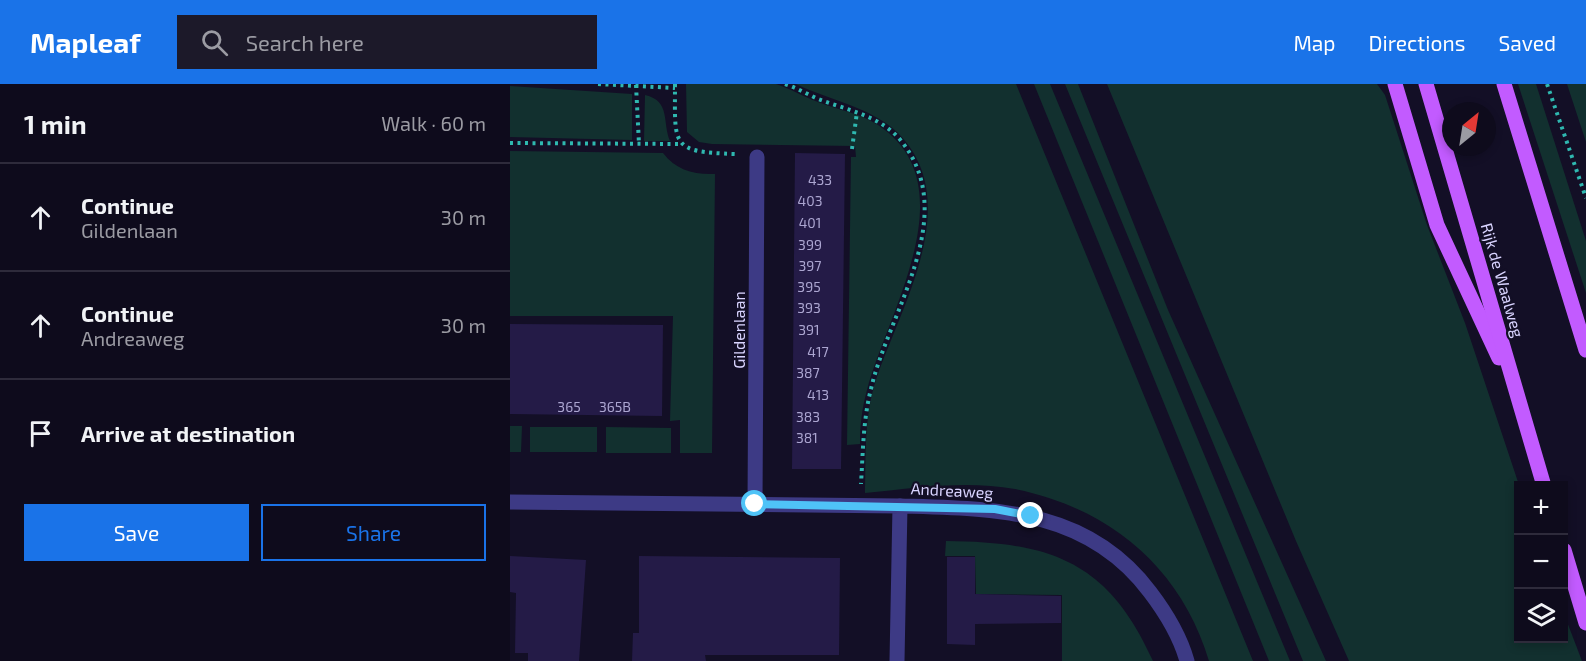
<!DOCTYPE html>
<meta charset="utf-8">
<style>
body{margin:0;font-family:"Exo 2",sans-serif;background:#1c1929;color:#f1f3f6}
.controls{position:absolute;right:18px;bottom:18px;display:grid;overflow:hidden;border-radius:0px;box-shadow:0 3px 9px #0003}
.controls button{width:54px;height:54px;display:grid;place-items:center;padding:0;border:0;border-bottom:2px solid #2e2b3b;background:#0e0b1c;color:#f1f3f6;font:30px sans-serif}
.compass{position:absolute;left:932px;top:18px;width:54px;height:54px;border-radius:50%;background:#0e0b1c;box-shadow:0 3px 9px #0003;rotate:30deg}
.stop{position:absolute;width:18px;height:18px;margin:-14px;border:4px solid #4fc3f7;border-radius:50%;background:#fff}
.stop.end{background:#4fc3f7;border-color:#fff;box-shadow:0 2px 6px #0008}
.list{margin:0;padding:0;list-style:none}
h2{display:flex;justify-content:space-between;align-items:center;height:78px;margin:0;padding:0 24px;font-size:26px}
h2 small{font-size:20px;font-weight:400;color:#9b9ba3}
.list li{display:grid;grid-template-columns:39px 1fr auto;gap:18px;align-items:center;box-sizing:border-box;height:108px;padding:0 24px;border-top:2px solid #2e2b3b}
.list b{display:block;font-size:22px;white-space:nowrap}
.list p{margin:0;font-size:20px;white-space:nowrap;color:#9b9ba3}
.list em{font-size:20px;font-style:normal;color:#9b9ba3}
.actions{display:flex;gap:12px;padding:18px 24px}
.actions a{flex:1;padding:14px 0;border:2px solid #1a73e8;border-radius:0px;text-align:center;font-size:21px;color:#1a73e8}
.actions .main{background:#1a73e8;color:#fff}
.icon{flex:none;width:33px;height:33px;fill:none;stroke:currentColor;stroke-width:2;stroke-linecap:round;stroke-linejoin:round}
.map{position:relative;flex:none;width:1076px;height:577px;overflow:hidden}
header{display:flex;align-items:center;gap:36px;box-sizing:border-box;height:84px;padding:0 30px;background:#1a73e8;color:#fff}
header strong{font-size:28px}
nav{display:flex;gap:33px;margin-inline-start:auto;font-size:21px}
.search{width:420px;height:54px;background:#1c1929;display:flex;align-items:center;gap:15px;box-sizing:border-box;padding:0 21px;border-radius:0px;color:#9b9ba3;font-size:22px}
main{display:flex}
aside{flex:1;background:#0e0b1c}
.map>svg:first-child{display:block}
.green{fill:#12302f}
.building{fill:#241b47}
.lines{fill:none;stroke-linecap:round;stroke-linejoin:round}
.path{stroke:#2fb8b0;stroke-width:4;stroke-dasharray:3 4.5;stroke-linecap:butt}
.minor{stroke:#3d3a85;stroke-width:15}
.major{stroke:#c25bff;stroke-width:15}
.route{stroke:#4fc3f7;stroke-width:8}
.labels{text-anchor:middle;dominant-baseline:central;stroke-width:4.5;stroke-linejoin:round;paint-order:stroke}
.number-label{font-size:14px;fill:#aca6d1}
.street-label{font-size:16px;fill:#d9d4ff;stroke:#130f26}
</style>
<header>
<strong>Mapleaf</strong>
<div class="search"><svg class="icon" aria-label="search" viewBox="0 0 24 24"><circle cx="10" cy="10" r="6"/><path d="M15 15l6 6"/></svg>Search here</div>
<nav><a>Map</a><a>Directions</a><a>Saved</a></nav>
</header>
<main>
<aside>
<h2>1 min<small>Walk · 60 m</small></h2>
<ul class="list">
<li><svg class="icon" aria-label="ahead" viewBox="0 0 24 24"><path d="M12 20V5M6 11l6-6 6 6"/></svg><div><b>Continue</b><p>Gildenlaan</p></div><em>30 m</em></li>
<li><svg class="icon" aria-label="ahead" viewBox="0 0 24 24"><path d="M12 20V5M6 11l6-6 6 6"/></svg><div><b>Continue</b><p>Andreaweg</p></div><em>30 m</em></li>
<li><svg class="icon" aria-label="arrive" viewBox="0 0 24 24"><path d="M6 21V4h12l-3 4 3 4H6"/></svg><div><b>Arrive at destination</b></div></li>
</ul>
<div class="actions"><a class="main">Save</a><a>Share</a></div>
</aside>
<div class="map">
<svg width="1076" height="577" viewBox="0 0 1076 577">
<rect width="100%" height="100%" fill="#130f26"/>
<!-- green -->
<g class="green">
<path d="M 176,0 L 266,0 C 281,5 294,13 308,18 C 328,26 350,29 368,41 C 459,101 377,229 357,306 C 352,324 350,341 350,360 L 337,361 L 341,73 L 346,73 L 345,62 L 202,60 L 189,58 L 177,48 Z"/>
<path d="M 286,0 L 506,0 L 743,577 L 699,577 C 671,483 599,424 505,405 C 456,396 404,404 355,409 C 356,372 354,332 366,296 C 390,223 456,118 388,49 C 361,23 319,16 286,0 Z"/>
<path d="M 524,0 L 540,0 L 780,577 L 759,577 Z"/>
<path d="M 555,0 L 568,0 L 658,226 L 816,577 L 793,577 Z"/>
<path d="M 597,0 L 867,0 L 875,11 L 917,141 L 955,239 L 1009,401 L 1008,554 L 1054,554 L 1054,530 L 1072,577 L 839,577 L 786,457 Z"/>
<path d="M 1008,0 L 1026,0 L 1076,157 L 1076,209 Z"/>
<path d="M 1057,0 L 1076,0 L 1076,58 Z"/>
<path d="M 0,2 L 122,10 L 122,56 L 0,53 Z"/>
<path d="M 135,11 C 161,17 152,38 160,57 L 134,57 Z"/>
<path d="M 0,67 L 153,69 C 166,86 184,91 205,90 L 202,369 L 170,369 L 170,336 L 160,337 L 163,232 L 0,232 Z"/>
<path d="M 0,342 L 12,342 L 11,368 L 0,368 Z"/>
<rect x="20" y="343" width="67" height="25"/>
<path d="M 96,343 L 161,344 L 161,369 L 96,369 Z"/>
<path d="M 436,457 C 541,458 598,477 643,577 L 552,577 L 552,511 L 466,510 L 465,472 L 435,472 Z"/>
</g>
<!-- building -->
<g class="building">
<path d="M 285,69 L 335,70 L 331,385 L 282,385 Z"/>
<path d="M 0,240 L 153,241 L 152,332 L 0,330 Z"/>
<path d="M 0,472 L 76,476 L 69,577 L 18,577 L 18,569 L 5,569 L 6,509 L 0,508 Z"/>
<path d="M 129,472 L 330,474 L 329,571 L 195,571 L 196,577 L 122,577 L 123,549 L 129,549 Z"/>
<path d="M 437,473 L 465,473 L 465,510 L 551,512 L 551,539 L 465,540 L 465,561 L 437,560 Z"/>
</g>
<g class="lines">
<!-- path -->
<g class="path">
<path d="M 88,0 L 165,4"/>
<path d="M 165,0 C 165,62 160,68 225,70"/>
<path d="M 275,0 C 287,4 297,10 308,15 C 337,26 372,32 392,58 C 451,133 378,229 361,305 C 353,336 353,368 351,400"/>
<path d="M 1037,0 L 1076,114"/>
<path d="M 126,1 L 129,60"/>
<path d="M 0,59 L 171,60"/>
<path d="M 342,65 L 347,28"/>
</g>
<!-- minor -->
<g class="minor">
<path d="M 0,418 L 390,422 L 387,577"/>
<path d="M 245,420 L 247,73"/>
<path d="M 390,422 C 486,425 577,424 640,508 C 656,529 670,552 677,577"/>
</g>
<!-- major -->
<g class="major">
<path d="M 885,0 L 927,141 L 989,274"/>
<path d="M 916,0 L 1034,402"/>
<path d="M 994,0 L 1076,266"/>
<path d="M 1054,466 L 1076,539"/>
</g>
</g>
<g class="lines">
<!-- route -->
<path class="route" d="M 245,420 L 485,425 L 521,432"/>
</g>
<g class="labels">
<!-- number labels -->
<g class="number-label">
<text x="310" y="95">433</text>
<text x="300" y="116">403</text>
<text x="300" y="138">401</text>
<text x="300" y="160">399</text>
<text x="300" y="181">397</text>
<text x="299" y="202">395</text>
<text x="299" y="223">393</text>
<text x="299" y="245">391</text>
<text x="308" y="267">417</text>
<text x="298" y="288">387</text>
<text x="308" y="310">413</text>
<text x="59" y="322">365</text>
<text x="105" y="322">365B</text>
<text x="298" y="332">383</text>
<text x="297" y="353">381</text>
</g>
<!-- street labels -->
<g class="street-label">
<text transform="translate(993 196) rotate(74)">Rijk de Waalweg</text>
<text transform="translate(228 246) rotate(-90)">Gildenlaan</text>
<text transform="translate(442 406) rotate(3)">Andreaweg</text>
</g>
</g>
</svg>
<div class="controls">
<button>+</button>
<button>−</button>
<button><svg class="icon" aria-label="layers" viewBox="0 0 24 24"><path d="M12 4l9 5-9 5-9-5zM3 14l9 5 9-5"/></svg></button>
</div>
<svg class="compass" viewBox="-18 -18 36 36"><path d="M0-13l5 13h-10z" fill="#e53935"/><path d="M0 13l5-13h-10z" fill="#9b9ba3"/></svg>
<div class="stop" style="left:245px;top:420px"></div>
<div class="stop end" style="left:521px;top:432px"></div>
</div>
</main>
